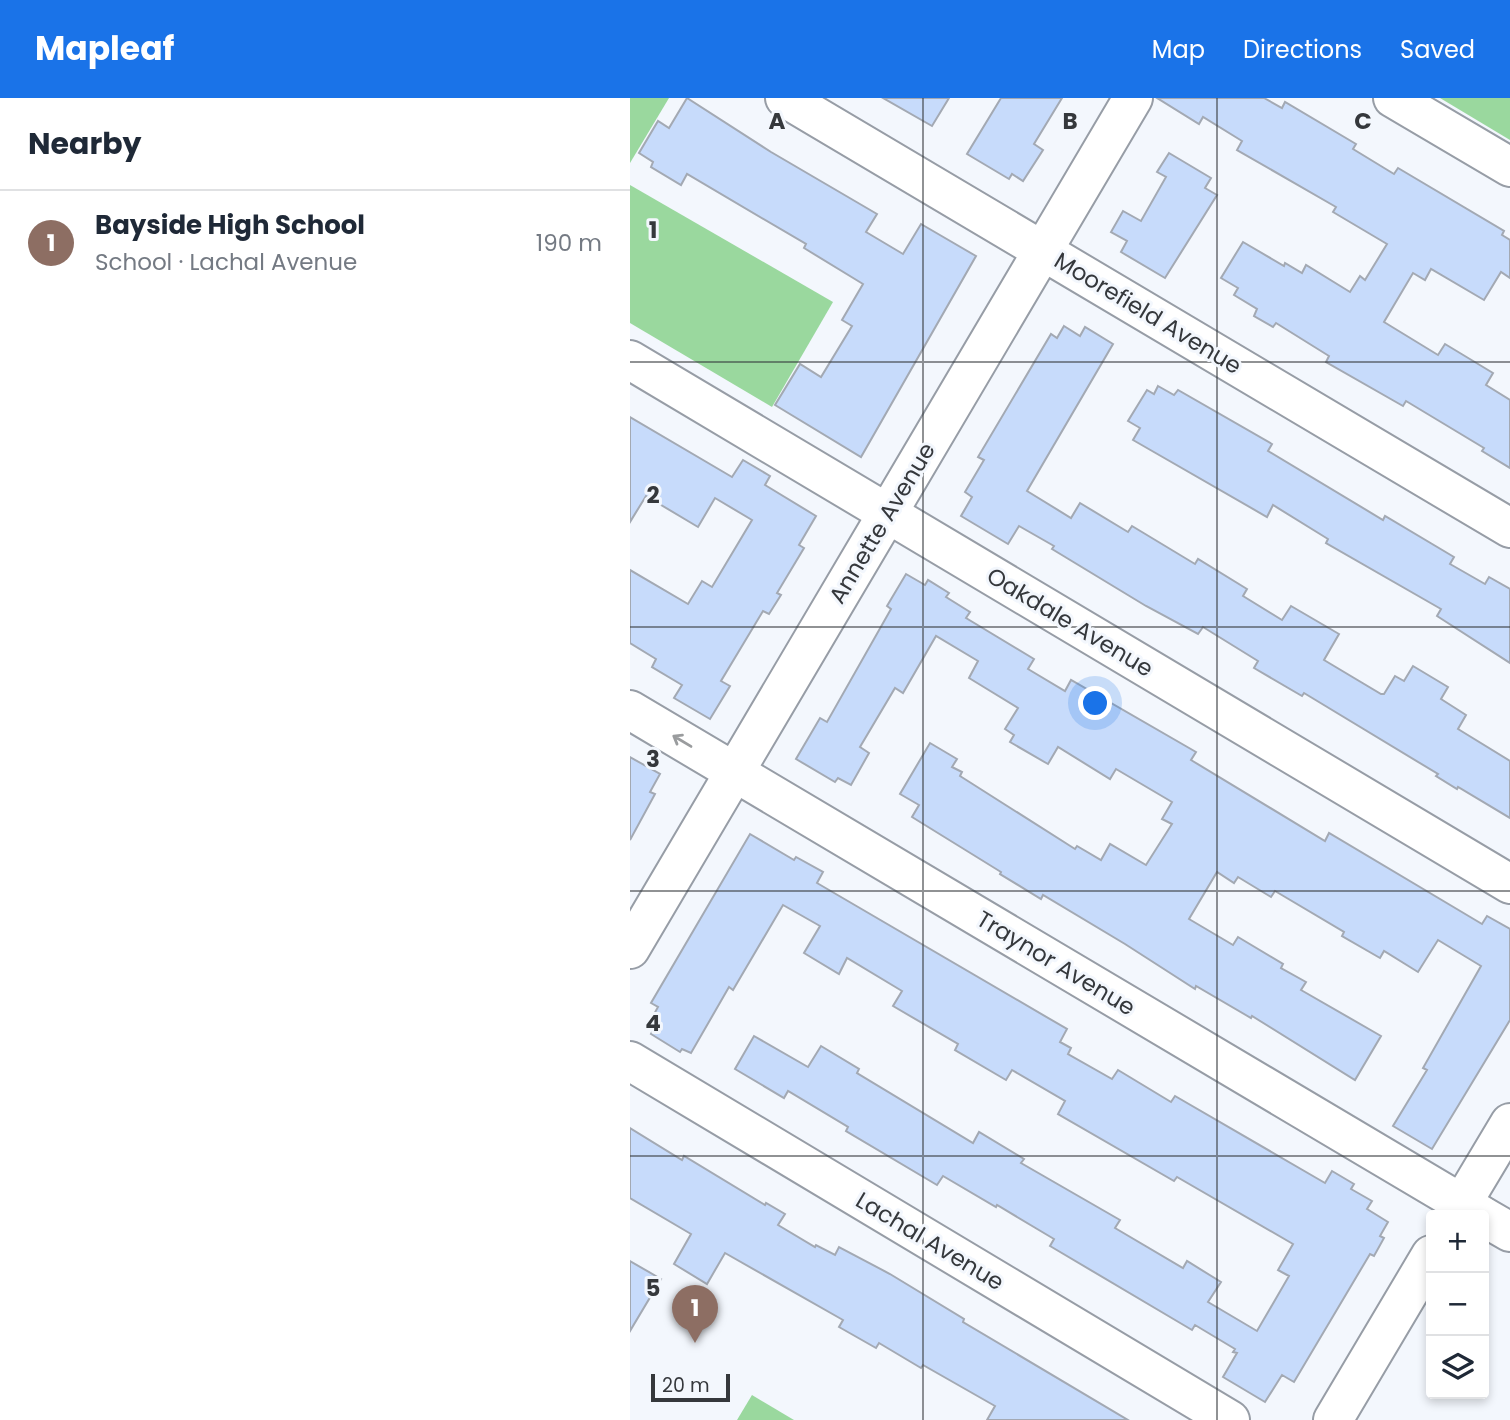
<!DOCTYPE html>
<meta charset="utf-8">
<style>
body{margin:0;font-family:Poppins,sans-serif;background:#f6f6f7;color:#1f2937}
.controls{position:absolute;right:21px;bottom:21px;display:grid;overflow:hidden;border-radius:7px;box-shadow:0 4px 10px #0003}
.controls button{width:63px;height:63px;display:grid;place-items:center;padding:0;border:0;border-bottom:2px solid #e0e1e3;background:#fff;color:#1f2937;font:35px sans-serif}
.scale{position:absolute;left:21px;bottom:18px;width:79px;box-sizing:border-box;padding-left:7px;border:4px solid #35383c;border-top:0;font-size:19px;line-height:24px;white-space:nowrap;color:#35383c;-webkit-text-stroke:5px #f3f7fd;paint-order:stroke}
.you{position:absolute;left:466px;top:606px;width:24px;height:24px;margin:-18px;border:5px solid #fff;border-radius:50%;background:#1a73e8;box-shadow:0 0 0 10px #1a73e833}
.badge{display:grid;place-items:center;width:46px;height:46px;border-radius:50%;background:#1a73e8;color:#fff;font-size:23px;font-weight:700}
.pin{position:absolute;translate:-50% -58px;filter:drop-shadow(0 2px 4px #0008)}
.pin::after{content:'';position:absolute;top:37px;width:24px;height:21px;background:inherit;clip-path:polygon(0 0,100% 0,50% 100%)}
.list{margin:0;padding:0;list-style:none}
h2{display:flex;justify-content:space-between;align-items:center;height:91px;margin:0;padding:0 28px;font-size:30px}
h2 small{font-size:23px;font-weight:400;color:#747a83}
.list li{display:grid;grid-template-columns:46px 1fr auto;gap:21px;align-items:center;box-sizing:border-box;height:105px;padding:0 28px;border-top:2px solid #e0e1e3}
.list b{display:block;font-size:26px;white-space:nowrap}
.list p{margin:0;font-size:23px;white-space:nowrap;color:#747a83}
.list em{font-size:23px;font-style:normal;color:#747a83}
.icon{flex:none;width:38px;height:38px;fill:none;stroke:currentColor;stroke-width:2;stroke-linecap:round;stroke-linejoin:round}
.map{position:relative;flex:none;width:880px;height:1322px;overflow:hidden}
header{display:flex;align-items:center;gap:42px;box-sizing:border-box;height:98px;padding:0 35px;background:#1a73e8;color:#fff}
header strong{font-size:33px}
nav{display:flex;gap:38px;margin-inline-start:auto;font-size:24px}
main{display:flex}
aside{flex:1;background:#fff}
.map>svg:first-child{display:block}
.green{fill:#9ad89e}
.building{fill:#c7dbfb;stroke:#a3a9b3;stroke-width:2}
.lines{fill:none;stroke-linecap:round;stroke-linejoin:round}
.minor-casing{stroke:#979da6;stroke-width:42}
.minor{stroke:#fff;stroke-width:38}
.oneway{stroke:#9a9c9e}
.grid{fill:none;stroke:#35383c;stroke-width:2;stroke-opacity:0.55}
.labels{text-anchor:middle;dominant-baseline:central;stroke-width:6;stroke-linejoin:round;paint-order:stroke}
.street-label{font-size:23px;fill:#35383c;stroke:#f3f7fd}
.grid-label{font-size:23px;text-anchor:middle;font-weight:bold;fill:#35383c;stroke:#f3f7fd;stroke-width:6;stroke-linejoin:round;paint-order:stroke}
</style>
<header>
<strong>Mapleaf</strong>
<nav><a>Map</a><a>Directions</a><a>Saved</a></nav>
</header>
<main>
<aside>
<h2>Nearby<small></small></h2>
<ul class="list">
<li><span class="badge" style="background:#8d6e63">1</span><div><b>Bayside High School</b><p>School · Lachal Avenue</p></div><em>190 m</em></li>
</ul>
</aside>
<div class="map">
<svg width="880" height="1322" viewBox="0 0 880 1322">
<rect width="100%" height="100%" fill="#f3f7fd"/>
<!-- green -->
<g class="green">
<path d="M 0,0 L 39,0 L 0,65 Z"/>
<path d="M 810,0 L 880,0 L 880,42 Z"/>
<path d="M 0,87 L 203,204 L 142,309 L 0,225 Z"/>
<path d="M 122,1297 L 164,1322 L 107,1322 Z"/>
</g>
<!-- building -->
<g class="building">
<path d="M 57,0 L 141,54 L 247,116 L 236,134 L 273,156 L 291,126 L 346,158 L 231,359 L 145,307 L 170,266 L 191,279 L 222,228 L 212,222 L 233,186 L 174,150 L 176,146 L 57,76 L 51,87 L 21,69 L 23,64 L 9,55 L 28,23 L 39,30 Z"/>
<path d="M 253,0 L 319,0 L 302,28 Z"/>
<path d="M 371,0 L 432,0 L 404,46 L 413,52 L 393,83 L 382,76 L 379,81 L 337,56 Z"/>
<path d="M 527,0 L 634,0 L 652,10 L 655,4 L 726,46 L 723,51 L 764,76 L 768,70 L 874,133 L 872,137 L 880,142 L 880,180 L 871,174 L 854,202 L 801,171 L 795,182 L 783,175 L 754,224 L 808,257 L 815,246 L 863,275 L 856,287 L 880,302 L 880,370 L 852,353 L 854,350 L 776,303 L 773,308 L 696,264 L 699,258 L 646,225 L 643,229 L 624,218 L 627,211 L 604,197 L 608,190 L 591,180 L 613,144 L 654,168 L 655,165 L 672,175 L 676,167 L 720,194 L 730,178 L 735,182 L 757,146 L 703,114 L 706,109 L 607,52 L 612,43 L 573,19 L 569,26 Z"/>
<path d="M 539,55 L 581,80 L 575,90 L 587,97 L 535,180 L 491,154 L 497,143 L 481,134 L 493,113 L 511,123 L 536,79 L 527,74 Z"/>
<path d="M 434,228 L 450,238 L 455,229 L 483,246 L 397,393 L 441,420 L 450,405 L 498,434 L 502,428 L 565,466 L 568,461 L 617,491 L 613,498 L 652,522 L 661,508 L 709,536 L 694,562 L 751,596 L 754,596 L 765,578 L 774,583 L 783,568 L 818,589 L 811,601 L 836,617 L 828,631 L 880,663 L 880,720 L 828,689 L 827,691 L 806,678 L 808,676 L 674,595 L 672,598 L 624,570 L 628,563 L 573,529 L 568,536 L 516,508 L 422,451 L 424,448 L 389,428 L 378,446 L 331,418 L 342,399 L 335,394 L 354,362 L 348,359 L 421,236 L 427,240 Z"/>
<path d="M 528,288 L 544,297 L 548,292 L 642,346 L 638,353 L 753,422 L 755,418 L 824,459 L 820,466 L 855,486 L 859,479 L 880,491 L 880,565 L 807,518 L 811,511 L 696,445 L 698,441 L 643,407 L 637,419 L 503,342 L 510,330 L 498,323 L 517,292 L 524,296 Z"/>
<path d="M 0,319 L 102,379 L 113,362 L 140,378 L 135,387 L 186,418 L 169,447 L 174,450 L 147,495 L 151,497 L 139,516 L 133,513 L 91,583 L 100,588 L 80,621 L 44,600 L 52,587 L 22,569 L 26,561 L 0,545 L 0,472 L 58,506 L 72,483 L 82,489 L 122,422 L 85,400 L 68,429 L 16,398 L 0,424 Z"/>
<path d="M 276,476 L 295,487 L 298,482 L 319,495 L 316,499 L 340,514 L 336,520 L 404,561 L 398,571 L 435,593 L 441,582 L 566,654 L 561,662 L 695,743 L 699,735 L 852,826 L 857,818 L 880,831 L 880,922 L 802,1051 L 763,1028 L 797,972 L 793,970 L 851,868 L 808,842 L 788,874 L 754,853 L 750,860 L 712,838 L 714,834 L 645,793 L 641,799 L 608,779 L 604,785 L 587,774 L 559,821 L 603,847 L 608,839 L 653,866 L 651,870 L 676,884 L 671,892 L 751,938 L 725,982 L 622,918 L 621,920 L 566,888 L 565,891 L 495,846 L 413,797 L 411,801 L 370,776 L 371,774 L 282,719 L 289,707 L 270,696 L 300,645 L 327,661 L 322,669 L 332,674 L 330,678 L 445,751 L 447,748 L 471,762 L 480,746 L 516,767 L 542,726 L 532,721 L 542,704 L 486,671 L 480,681 L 428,649 L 418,666 L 380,644 L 384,637 L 375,631 L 388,610 L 339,580 L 348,563 L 306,538 L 273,595 L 265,590 L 230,649 L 239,655 L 221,687 L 208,680 L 205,684 L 166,661 L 190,620 L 197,624 L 261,511 L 257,508 Z"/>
<path d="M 0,659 L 30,676 L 20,694 L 25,696 L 0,742 Z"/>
<path d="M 120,736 L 164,762 L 166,759 L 193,774 L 187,785 L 437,931 L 430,944 L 441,950 L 438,956 L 482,981 L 488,972 L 541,1004 L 545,998 L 695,1085 L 702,1073 L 724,1086 L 721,1091 L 742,1103 L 737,1111 L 758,1124 L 750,1138 L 754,1140 L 744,1158 L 740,1156 L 664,1284 L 652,1277 L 635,1304 L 593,1279 L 607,1255 L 603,1254 L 605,1251 L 565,1227 L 562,1232 L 420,1148 L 424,1141 L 367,1107 L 366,1109 L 313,1078 L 307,1087 L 216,1033 L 218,1029 L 158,993 L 154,1000 L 105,971 L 124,938 L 178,969 L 191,948 L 229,971 L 227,975 L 343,1045 L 349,1034 L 394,1061 L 391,1065 L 490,1122 L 485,1130 L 553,1170 L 557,1163 L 591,1184 L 578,1204 L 627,1233 L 659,1178 L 648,1172 L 663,1146 L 547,1079 L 544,1083 L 428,1016 L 435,1003 L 382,972 L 376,982 L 325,952 L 328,946 L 263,908 L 272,893 L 217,860 L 209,876 L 174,855 L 190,828 L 153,807 L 103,892 L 99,889 L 61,955 L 52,951 L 50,954 L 21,936 L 29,922 L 23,918 L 28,909 L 21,905 Z"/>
<path d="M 0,1030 L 52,1062 L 54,1058 L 135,1107 L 136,1105 L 155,1116 L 148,1127 L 185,1149 L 186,1147 L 205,1157 L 209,1149 L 260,1176 L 334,1221 L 333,1224 L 498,1322 L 357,1322 L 365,1308 L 293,1267 L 291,1270 L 249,1245 L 246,1250 L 209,1229 L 213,1222 L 95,1155 L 77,1186 L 44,1166 L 61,1136 L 0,1100 Z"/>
<path d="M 0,1163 L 31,1181 L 0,1233 Z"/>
</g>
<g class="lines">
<!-- minor casing -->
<g class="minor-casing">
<g id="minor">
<path d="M 155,0 L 880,430"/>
<path d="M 763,0 L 880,69"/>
<path d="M 0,262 L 880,786"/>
<path d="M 0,612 L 851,1117"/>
<path d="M 0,851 L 503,0"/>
<path d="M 0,963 L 600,1322"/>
<path d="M 825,1117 L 880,1025"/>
<path d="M 854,1119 L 880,1134"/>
<path d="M 703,1322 L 801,1157"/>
</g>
</g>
<!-- minor -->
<use href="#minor" class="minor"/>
</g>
<!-- one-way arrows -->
<defs><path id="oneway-shaft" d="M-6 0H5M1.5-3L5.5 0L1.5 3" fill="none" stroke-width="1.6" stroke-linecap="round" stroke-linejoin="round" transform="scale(1.75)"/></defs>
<use class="oneway" href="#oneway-shaft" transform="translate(52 643) rotate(-149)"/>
<!-- grid -->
<path class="grid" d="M 293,0 L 293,1322M 587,0 L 587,1322M 0,264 L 880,264M 0,529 L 880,529M 0,793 L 880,793M 0,1058 L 880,1058"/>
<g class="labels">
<!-- street labels -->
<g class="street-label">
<text transform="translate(518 215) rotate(31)">Moorefield Avenue</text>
<text transform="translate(252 425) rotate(-59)">Annette Avenue</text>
<text transform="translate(440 524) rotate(31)">Oakdale Avenue</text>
<text transform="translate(426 865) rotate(31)">Traynor Avenue</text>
<text transform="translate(300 1143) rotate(31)">Lachal Avenue</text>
</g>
</g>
<g class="grid-label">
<text x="147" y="31">A</text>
<text x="440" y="31">B</text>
<text x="733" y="31">C</text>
<text x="23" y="140">1</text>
<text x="23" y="405">2</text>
<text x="23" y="669">3</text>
<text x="23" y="933">4</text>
<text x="23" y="1198">5</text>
</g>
</svg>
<div class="controls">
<button>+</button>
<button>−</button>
<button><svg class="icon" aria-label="layers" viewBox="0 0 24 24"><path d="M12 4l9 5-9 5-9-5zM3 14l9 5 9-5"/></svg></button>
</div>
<div class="scale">20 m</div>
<div class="you"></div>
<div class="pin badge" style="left:65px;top:1245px;background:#8d6e63">1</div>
</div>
</main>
